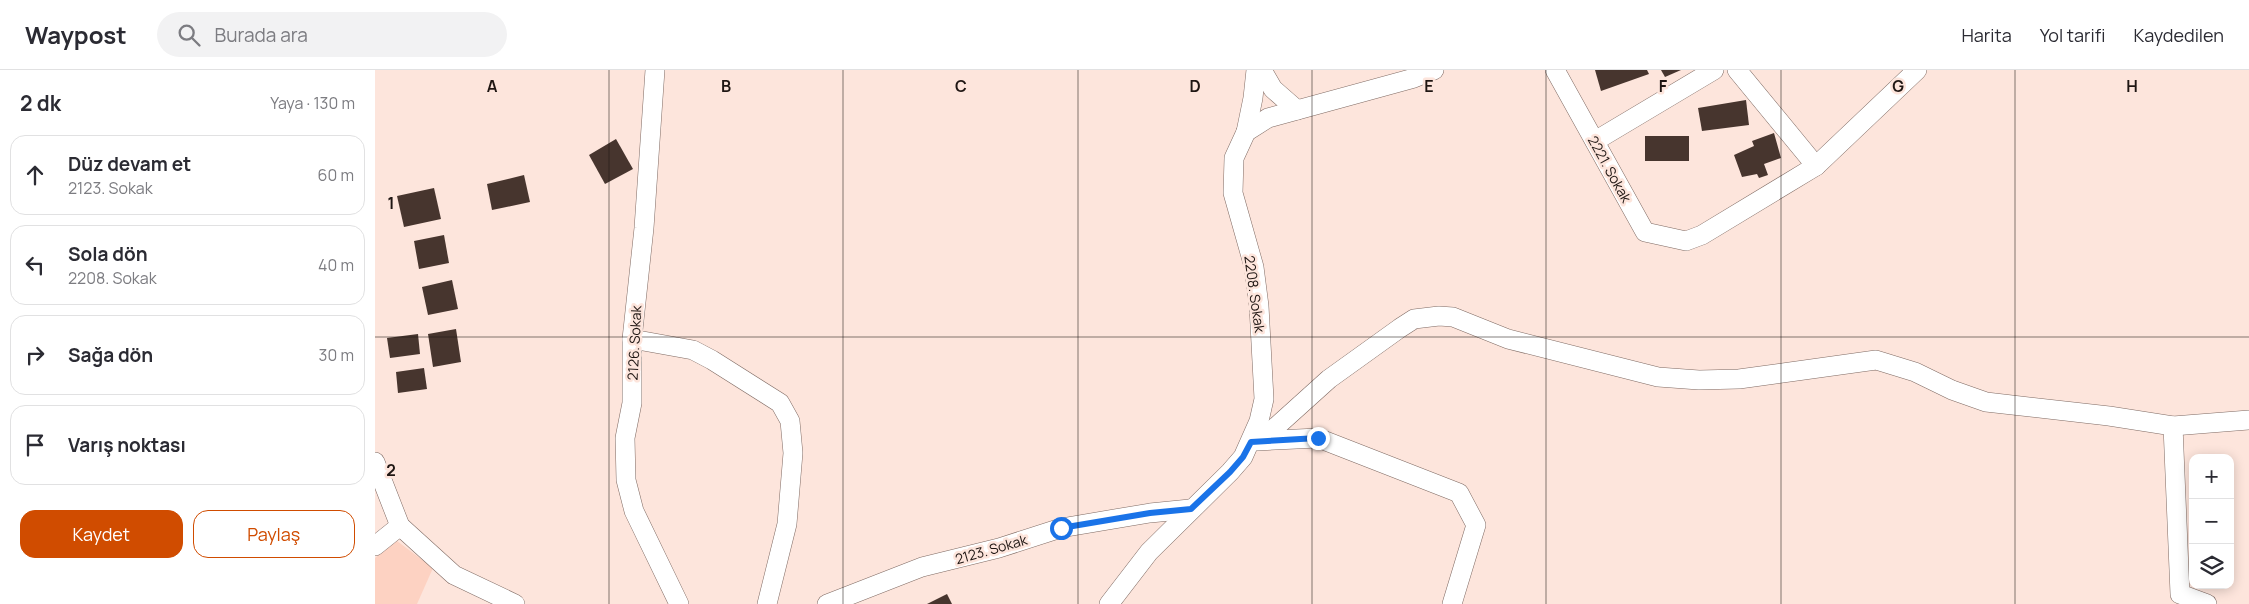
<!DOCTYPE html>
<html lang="tr">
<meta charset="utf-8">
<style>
body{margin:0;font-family:Manrope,sans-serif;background:#f2f2f3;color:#2b2b33}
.controls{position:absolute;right:15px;bottom:15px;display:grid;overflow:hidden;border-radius:10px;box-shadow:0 2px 12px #0003}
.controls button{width:45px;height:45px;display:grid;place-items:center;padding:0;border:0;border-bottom:1px solid #e1e1e2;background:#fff;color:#2b2b33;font:25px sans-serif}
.stop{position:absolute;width:15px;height:15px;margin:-11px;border:4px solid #1a73e8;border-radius:50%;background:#fff}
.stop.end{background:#1a73e8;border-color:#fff;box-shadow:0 1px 5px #0008}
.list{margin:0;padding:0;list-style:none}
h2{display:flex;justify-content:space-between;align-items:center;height:65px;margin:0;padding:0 20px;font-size:21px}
h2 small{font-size:16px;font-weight:400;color:#7c7c81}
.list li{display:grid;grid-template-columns:32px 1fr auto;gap:15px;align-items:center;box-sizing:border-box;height:80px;margin:0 10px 10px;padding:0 10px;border:1px solid #e1e1e2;border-radius:15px}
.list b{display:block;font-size:19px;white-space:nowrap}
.list p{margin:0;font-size:16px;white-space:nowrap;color:#7c7c81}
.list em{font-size:16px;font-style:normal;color:#7c7c81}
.actions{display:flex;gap:10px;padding:15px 20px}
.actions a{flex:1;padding:11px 0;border:1px solid #d04c00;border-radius:15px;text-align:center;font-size:18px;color:#d04c00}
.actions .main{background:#d04c00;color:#fff}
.icon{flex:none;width:28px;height:28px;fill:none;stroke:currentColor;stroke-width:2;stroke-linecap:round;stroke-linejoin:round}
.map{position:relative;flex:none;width:1874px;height:534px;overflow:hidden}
header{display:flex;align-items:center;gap:30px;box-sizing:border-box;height:70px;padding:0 25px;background:#fff;border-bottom:1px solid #e1e1e2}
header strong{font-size:24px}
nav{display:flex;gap:28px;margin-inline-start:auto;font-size:18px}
.search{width:350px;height:45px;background:#f2f2f3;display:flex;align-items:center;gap:12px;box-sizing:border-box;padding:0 18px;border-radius:28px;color:#7c7c81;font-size:19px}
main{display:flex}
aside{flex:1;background:#fff}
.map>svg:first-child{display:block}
.green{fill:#fdd2c2}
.building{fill:#47352e}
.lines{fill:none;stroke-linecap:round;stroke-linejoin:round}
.minor-casing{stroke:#7f6a63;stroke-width:20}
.minor{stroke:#fff;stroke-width:19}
.route{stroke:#1a73e8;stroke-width:6}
.grid{fill:none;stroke:#1f1613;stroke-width:1;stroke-opacity:0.55}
.labels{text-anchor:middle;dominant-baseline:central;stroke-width:5;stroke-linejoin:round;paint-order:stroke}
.street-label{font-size:14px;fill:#1f1613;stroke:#fde5dc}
.grid-label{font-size:16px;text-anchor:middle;font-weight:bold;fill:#1f1613;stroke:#fde5dc;stroke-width:5;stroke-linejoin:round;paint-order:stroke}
</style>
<header>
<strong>Waypost</strong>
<div class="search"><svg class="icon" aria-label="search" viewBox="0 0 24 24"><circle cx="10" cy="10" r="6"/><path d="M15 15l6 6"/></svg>Burada ara</div>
<nav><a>Harita</a><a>Yol tarifi</a><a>Kaydedilen</a></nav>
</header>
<main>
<aside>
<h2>2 dk<small>Yaya · 130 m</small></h2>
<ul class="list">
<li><svg class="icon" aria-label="ahead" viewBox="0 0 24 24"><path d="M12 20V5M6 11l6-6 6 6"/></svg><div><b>Düz devam et</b><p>2123. Sokak</p></div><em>60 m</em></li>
<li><svg class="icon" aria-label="left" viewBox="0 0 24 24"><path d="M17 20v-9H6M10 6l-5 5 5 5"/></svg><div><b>Sola dön</b><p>2208. Sokak</p></div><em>40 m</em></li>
<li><svg class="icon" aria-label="right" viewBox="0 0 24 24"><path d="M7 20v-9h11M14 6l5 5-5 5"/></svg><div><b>Sağa dön</b></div><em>30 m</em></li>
<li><svg class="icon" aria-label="arrive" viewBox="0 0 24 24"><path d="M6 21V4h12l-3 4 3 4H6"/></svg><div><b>Varış noktası</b></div></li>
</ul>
<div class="actions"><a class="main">Kaydet</a><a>Paylaş</a></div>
</aside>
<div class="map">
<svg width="1874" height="534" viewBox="0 0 1874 534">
<rect width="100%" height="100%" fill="#fde5dc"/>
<!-- green -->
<path class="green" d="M 22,471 L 58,498 L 42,534 L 0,534 L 0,488 Z"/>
<!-- building -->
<g class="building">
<path d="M 1220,0 L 1272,0 L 1274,4 L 1226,21 Z"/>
<path d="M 1286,0 L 1306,0 L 1290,7 Z"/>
<path d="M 1371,30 L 1374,55 L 1327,61 L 1323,38 Z"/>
<path d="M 1399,63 L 1406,88 L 1389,94 L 1393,105 L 1384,108 L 1382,104 L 1367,107 L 1359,85 L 1379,76 L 1377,71 Z"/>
<rect x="1270" y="66" width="44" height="25"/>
<path d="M 241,69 L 258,99 L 230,114 L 214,85 Z"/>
<path d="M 149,105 L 155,132 L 117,140 L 112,114 Z"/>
<path d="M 59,118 L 66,149 L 29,157 L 22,126 Z"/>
<path d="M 69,165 L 74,193 L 44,199 L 39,171 Z"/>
<path d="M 77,210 L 83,239 L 53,245 L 47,217 Z"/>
<path d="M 81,259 L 86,292 L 58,297 L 53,264 Z"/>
<path d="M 43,264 L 45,284 L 15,288 L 12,268 Z"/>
<path d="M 49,298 L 52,319 L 23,323 L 21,302 Z"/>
<path d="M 572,524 L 577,534 L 552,534 Z"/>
</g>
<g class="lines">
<!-- minor casing -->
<g class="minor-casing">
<g id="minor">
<path d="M 280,0 L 269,158 L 257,269 L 257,333 L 250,368 L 251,410 L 259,441 L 304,534"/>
<path d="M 887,0 L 898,19 L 922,40"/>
<path d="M 1180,0 L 1270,162 L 1311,171 L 1327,165 L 1441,96 L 1362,0"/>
<path d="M 871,62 L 878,28 L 881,0"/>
<path d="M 1220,71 L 1339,0"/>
<path d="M 1441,96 L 1542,0"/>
<path d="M 257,269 L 318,280 L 337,290 L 405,333 L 415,351 L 418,383 L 412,454 L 392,534"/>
<path d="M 1798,356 L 1805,524 L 1832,534"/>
<path d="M 882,371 L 943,368 L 1084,423 L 1101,455 L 1077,534"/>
<path d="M 876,372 L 893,364 L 954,309 L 1025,258 L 1039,249 L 1064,246 L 1078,247 L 1133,269 L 1283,307 L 1324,310 L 1364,309 L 1501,290 L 1540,302 L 1577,320 L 1611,332 L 1734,346 L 1798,356 L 1874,350"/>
<path d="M 0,392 L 25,456 L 79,505 L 140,534"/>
<path d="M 0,476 L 25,456"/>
<path d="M 452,534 L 547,497 L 624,478 L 686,458 L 775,443 L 815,439"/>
<path d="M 734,534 L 774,482 L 855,402 L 868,387 L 884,351 L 889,329 L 884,236 L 879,197 L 858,123 L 859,88 L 871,62 L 893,48 L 1039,8 L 1059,0"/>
</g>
</g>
<!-- minor -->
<use href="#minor" class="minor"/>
</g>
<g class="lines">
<!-- route -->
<path class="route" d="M 686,458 L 775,443 L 816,439 L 855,402 L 868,387 L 876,372 L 943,368"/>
</g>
<!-- grid -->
<path class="grid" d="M 234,0 L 234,534M 468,0 L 468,534M 703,0 L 703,534M 937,0 L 937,534M 1171,0 L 1171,534M 1406,0 L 1406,534M 1640,0 L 1640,534M 0,267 L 1874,267"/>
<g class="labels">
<!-- street labels -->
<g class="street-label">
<text transform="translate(1235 99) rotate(61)">2221. Sokak</text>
<text transform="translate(880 224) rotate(82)">2208. Sokak</text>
<text transform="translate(259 273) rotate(-87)">2126. Sokak</text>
<text transform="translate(616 479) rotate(-16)">2123. Sokak</text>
</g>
</g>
<g class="grid-label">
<text x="117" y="22">A</text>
<text x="351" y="22">B</text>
<text x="586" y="22">C</text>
<text x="820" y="22">D</text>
<text x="1054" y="22">E</text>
<text x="1288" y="22">F</text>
<text x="1523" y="22">G</text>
<text x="1757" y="22">H</text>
<text x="16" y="139">1</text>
<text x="16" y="406">2</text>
</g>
</svg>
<div class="controls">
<button>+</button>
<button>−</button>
<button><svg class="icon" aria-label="layers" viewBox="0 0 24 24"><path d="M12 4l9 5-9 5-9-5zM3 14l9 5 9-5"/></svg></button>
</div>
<div class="stop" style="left:686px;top:458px"></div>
<div class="stop end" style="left:943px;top:368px"></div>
</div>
</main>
